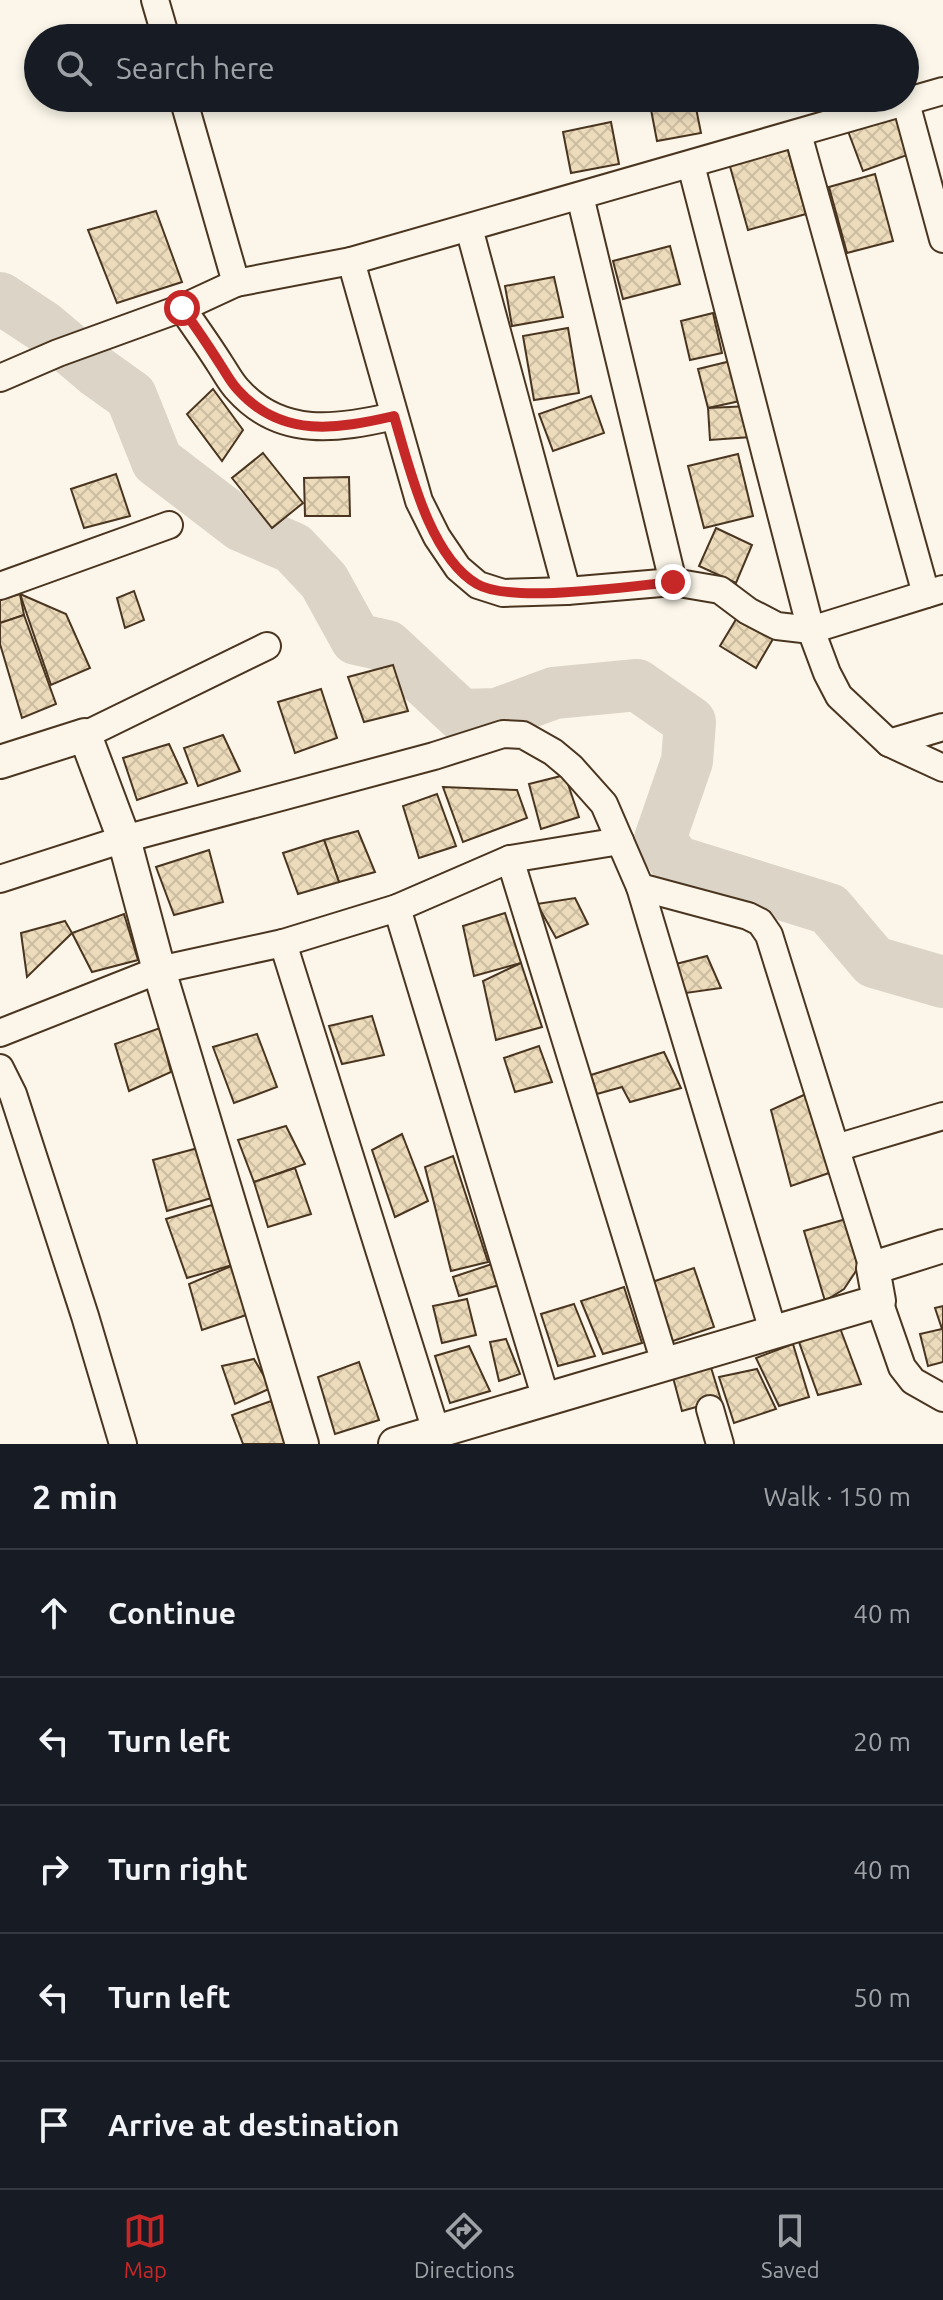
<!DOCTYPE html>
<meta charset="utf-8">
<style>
body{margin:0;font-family:Ubuntu,sans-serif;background:#242831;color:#f1f3f6}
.stop{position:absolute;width:24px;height:24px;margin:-18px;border:6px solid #c62828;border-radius:50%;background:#fff}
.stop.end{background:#c62828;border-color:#fff;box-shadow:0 2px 8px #0008}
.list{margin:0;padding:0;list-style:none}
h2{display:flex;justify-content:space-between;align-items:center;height:104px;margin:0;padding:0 32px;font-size:34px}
h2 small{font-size:26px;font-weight:400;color:#9ea1a6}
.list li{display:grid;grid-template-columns:52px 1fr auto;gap:24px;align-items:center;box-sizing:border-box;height:128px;padding:0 32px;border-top:2px solid #363941}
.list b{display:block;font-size:30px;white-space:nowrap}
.list em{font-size:26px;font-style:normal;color:#9ea1a6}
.icon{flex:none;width:44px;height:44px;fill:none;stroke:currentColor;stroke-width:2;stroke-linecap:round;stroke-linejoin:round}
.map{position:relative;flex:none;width:943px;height:1444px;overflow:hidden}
.search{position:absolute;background:#171b24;box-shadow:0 4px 12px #0003;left:24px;right:24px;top:24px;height:88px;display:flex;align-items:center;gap:20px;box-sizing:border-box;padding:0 28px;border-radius:44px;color:#9ea1a6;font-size:30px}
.sheet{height:744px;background:#171b24}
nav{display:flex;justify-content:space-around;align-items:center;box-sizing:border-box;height:112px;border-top:2px solid #363941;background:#171b24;font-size:22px;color:#9ea1a6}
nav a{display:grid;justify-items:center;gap:4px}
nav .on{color:#c62828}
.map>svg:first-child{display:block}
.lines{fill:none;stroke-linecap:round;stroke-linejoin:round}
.river{stroke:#dcd4c6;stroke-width:52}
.building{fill:url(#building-cross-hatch);stroke:#4a3520;stroke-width:2}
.minor-casing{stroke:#4a3520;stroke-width:30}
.tertiary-casing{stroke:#4a3520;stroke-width:36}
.minor{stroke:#fbf6e9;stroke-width:26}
.tertiary{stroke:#fbf6e9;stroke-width:32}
.route{stroke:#c62828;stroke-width:10}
</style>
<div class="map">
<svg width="943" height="1444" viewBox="0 0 943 1444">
<defs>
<pattern id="building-cross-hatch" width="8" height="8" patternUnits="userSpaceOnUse" patternTransform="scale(2)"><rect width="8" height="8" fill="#ecdcbc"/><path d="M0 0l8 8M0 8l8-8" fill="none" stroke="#ccbda1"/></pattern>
</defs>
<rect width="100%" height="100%" fill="#fbf6e9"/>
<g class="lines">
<!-- river -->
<path class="river" d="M 0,298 L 44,327 L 96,371 L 131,396 L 157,461 L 242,526 L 293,548 L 324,581 L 356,639 L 387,646 L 461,715 L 497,714 L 554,693 L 637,685 L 690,722 L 687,761 L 660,839 L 675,861 L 829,909 L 874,962 L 943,982"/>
</g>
<!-- building -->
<g class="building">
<path d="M 657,98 L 694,98 L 701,133 L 657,141 L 649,99 Z"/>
<path d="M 896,114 L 910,154 L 863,171 L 848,131 Z"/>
<path d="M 611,122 L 619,164 L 571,173 L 563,132 Z"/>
<path d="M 787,147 L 806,214 L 748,230 L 729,163 Z"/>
<path d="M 875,174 L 893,241 L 847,253 L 829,187 Z"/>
<path d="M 156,211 L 182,282 L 117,303 L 88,230 Z"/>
<path d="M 670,246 L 680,284 L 623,299 L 613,261 Z"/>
<path d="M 554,277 L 563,317 L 512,326 L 505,286 Z"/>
<path d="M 713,313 L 722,353 L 690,360 L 681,321 Z"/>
<path d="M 568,328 L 579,393 L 534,400 L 523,336 Z"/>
<path d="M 739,359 L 749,399 L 708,408 L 698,369 Z"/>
<path d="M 213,389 L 243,430 L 222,461 L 187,414 Z"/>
<path d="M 591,396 L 604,433 L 553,451 L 539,414 Z"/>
<path d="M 750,406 L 751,437 L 710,440 L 708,408 Z"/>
<path d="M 263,453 L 303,503 L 272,528 L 232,478 Z"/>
<path d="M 738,454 L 753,516 L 704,528 L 688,466 Z"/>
<path d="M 116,474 L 130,516 L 84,528 L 71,489 Z"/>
<path d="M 349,477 L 350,516 L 305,516 L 304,478 Z"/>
<path d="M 716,528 L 752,545 L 736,583 L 699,566 Z"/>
<path d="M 134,591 L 144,620 L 125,628 L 117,598 Z"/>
<path d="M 20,594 L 66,614 L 90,668 L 51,685 Z"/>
<path d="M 20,594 L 24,615 L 0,623 L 0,600 Z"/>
<path d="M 741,611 L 777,632 L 756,668 L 720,646 Z"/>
<path d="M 24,615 L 56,704 L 22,718 L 0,644 L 0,623 Z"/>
<path d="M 393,665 L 408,711 L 364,722 L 348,677 Z"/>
<path d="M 321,689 L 337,738 L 295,753 L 278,702 Z"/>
<path d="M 223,735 L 240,771 L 198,786 L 184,748 Z"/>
<path d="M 169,744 L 187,783 L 137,800 L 123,758 Z"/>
<path d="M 565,775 L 579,817 L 541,829 L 529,784 Z"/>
<path d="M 443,787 L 517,790 L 527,818 L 463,842 Z"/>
<path d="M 437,794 L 456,846 L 419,858 L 403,806 Z"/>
<path d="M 358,831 L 375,872 L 339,882 L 324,840 Z"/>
<path d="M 324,840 L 339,882 L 298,894 L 283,853 Z"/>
<path d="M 209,850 L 223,902 L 174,915 L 156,867 Z"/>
<path d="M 575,898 L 588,924 L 556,938 L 537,904 Z"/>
<path d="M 505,913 L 521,963 L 474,976 L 463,926 Z"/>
<path d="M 124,914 L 138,960 L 92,972 L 72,933 Z"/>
<path d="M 65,921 L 72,933 L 27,977 L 21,933 Z"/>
<path d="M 707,956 L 721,988 L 686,993 L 676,964 Z"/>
<path d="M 521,963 L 542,1027 L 496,1040 L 483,981 Z"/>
<path d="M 372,1016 L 384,1055 L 342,1064 L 329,1026 Z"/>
<path d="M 160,1028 L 171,1072 L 129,1091 L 115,1044 Z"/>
<path d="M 257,1034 L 277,1087 L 234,1103 L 213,1047 Z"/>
<path d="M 539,1046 L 552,1082 L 515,1092 L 504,1058 Z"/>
<path d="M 664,1052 L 681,1088 L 630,1102 L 622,1087 L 597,1094 L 591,1075 Z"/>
<path d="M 806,1094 L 829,1173 L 791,1186 L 771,1110 Z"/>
<path d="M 286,1126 L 305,1164 L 254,1182 L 238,1140 Z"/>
<path d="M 402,1134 L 428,1201 L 395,1217 L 372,1150 Z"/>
<path d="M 198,1148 L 215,1197 L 167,1211 L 153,1160 Z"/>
<path d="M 453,1156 L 488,1262 L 451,1271 L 425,1167 Z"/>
<path d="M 295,1168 L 311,1214 L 268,1227 L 254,1182 Z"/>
<path d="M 212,1205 L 236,1264 L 187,1278 L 166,1219 Z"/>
<path d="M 846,1219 L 858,1268 L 844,1289 L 825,1301 L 804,1231 Z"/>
<path d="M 495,1263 L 503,1284 L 459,1296 L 453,1277 Z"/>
<path d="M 236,1264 L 252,1313 L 202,1330 L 189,1284 Z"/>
<path d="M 694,1268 L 714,1327 L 670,1342 L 652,1282 Z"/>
<path d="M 624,1287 L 642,1343 L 603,1354 L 581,1301 Z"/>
<path d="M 467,1299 L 476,1335 L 442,1343 L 433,1306 Z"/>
<path d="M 574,1304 L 595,1356 L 558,1366 L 541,1314 Z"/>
<path d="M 943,1306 L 943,1362 L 928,1366 L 920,1334 L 942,1329 L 935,1308 Z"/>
<path d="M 840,1328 L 861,1384 L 818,1395 L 799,1342 Z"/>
<path d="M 506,1339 L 520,1374 L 499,1381 L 490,1342 Z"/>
<path d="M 793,1344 L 809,1397 L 779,1406 L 756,1358 Z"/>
<path d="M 469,1346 L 490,1391 L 450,1403 L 435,1356 Z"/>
<path d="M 254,1359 L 271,1388 L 235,1404 L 222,1366 Z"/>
<path d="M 709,1361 L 721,1400 L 682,1411 L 671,1370 Z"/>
<path d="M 359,1362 L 379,1420 L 335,1434 L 318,1377 Z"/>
<path d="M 757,1369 L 776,1409 L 734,1423 L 719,1377 Z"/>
<path d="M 271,1401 L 286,1444 L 243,1444 L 232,1415 Z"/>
</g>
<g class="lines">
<!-- minor casing -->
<g class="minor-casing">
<g id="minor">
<path d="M 155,0 L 166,38"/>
<path d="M 183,98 L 236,283"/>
<path d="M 906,103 L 943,239"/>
<path d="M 798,134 L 926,594"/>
<path d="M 691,165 L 811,630 L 827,673 L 839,696 L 889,743 L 943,768"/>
<path d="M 580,196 L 673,582"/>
<path d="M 469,228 L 567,591"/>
<path d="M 351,261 L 419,501 L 437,537 L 458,568 L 478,585 L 503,593 L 567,591 L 673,582 L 720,590 L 748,611 L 777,626 L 811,630 L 943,589"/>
<path d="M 182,308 C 195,327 208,345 220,364 C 226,373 231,383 238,390 C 281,438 338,429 394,416"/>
<path d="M 0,378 L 58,353 L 182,308 L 236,283 L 351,261 L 943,91"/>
<path d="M 0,586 L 169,525"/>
<path d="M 85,735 L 267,646"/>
<path d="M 889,743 L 943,727"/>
<path d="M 510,859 L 665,1363"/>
<path d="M 0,879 L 124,839 L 434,756 L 503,734 L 523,735 L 553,752 L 571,767 L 604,804 L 620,841"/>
<path d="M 640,887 L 773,1331"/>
<path d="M 397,908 L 546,1399"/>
<path d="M 283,943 L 436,1431"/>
<path d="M 0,1033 L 159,970 L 283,943 L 397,908 L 510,859 L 620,841 L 640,887 L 748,916 L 760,922 L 769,935 L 873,1268"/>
<path d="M 0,1068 L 13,1094 L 85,1316 L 123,1444"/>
<path d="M 836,1148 L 943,1116"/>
<path d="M 879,1301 L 902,1367 L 913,1381 L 943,1398"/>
<path d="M 710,1409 L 720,1444"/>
</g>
</g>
<!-- tertiary casing -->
<g class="tertiary-casing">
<g id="tertiary">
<path d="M 0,762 L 85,735 L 124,839 L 159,970 L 302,1444"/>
<path d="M 395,1444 L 879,1301 L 873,1268 L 943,1246"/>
</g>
</g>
<!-- minor -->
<use href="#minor" class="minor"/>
<!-- tertiary -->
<use href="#tertiary" class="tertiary"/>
</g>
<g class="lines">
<!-- route -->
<path class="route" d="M 182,308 C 195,326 208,345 220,364 C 226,373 231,383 238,390 C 282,439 338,429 394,416 C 409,466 429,556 477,584 C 510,604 631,586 673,582"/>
</g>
</svg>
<div class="stop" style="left:182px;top:308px"></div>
<div class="stop end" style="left:673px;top:582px"></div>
<div class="search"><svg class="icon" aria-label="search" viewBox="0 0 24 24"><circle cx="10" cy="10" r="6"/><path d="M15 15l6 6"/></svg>Search here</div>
</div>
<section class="sheet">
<h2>2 min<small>Walk · 150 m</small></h2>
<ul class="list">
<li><svg class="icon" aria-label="ahead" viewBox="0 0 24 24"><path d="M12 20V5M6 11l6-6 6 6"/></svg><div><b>Continue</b></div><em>40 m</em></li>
<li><svg class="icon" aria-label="left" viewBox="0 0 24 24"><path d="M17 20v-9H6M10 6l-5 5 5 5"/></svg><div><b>Turn left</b></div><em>20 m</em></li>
<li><svg class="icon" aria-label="right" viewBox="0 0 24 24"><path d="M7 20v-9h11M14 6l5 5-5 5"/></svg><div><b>Turn right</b></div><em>40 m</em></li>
<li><svg class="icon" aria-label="left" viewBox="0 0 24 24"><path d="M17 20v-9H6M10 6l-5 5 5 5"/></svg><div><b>Turn left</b></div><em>50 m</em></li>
<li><svg class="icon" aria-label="arrive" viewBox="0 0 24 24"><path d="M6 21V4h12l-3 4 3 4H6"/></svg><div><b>Arrive at destination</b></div></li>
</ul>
</section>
<nav>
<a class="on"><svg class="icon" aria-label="map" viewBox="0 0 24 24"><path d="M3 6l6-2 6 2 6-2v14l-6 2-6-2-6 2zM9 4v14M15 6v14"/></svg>Map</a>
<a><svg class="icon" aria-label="directions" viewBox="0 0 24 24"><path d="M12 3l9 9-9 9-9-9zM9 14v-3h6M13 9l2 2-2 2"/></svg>Directions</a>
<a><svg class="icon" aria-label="saved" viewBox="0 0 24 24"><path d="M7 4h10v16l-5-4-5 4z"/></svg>Saved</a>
</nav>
